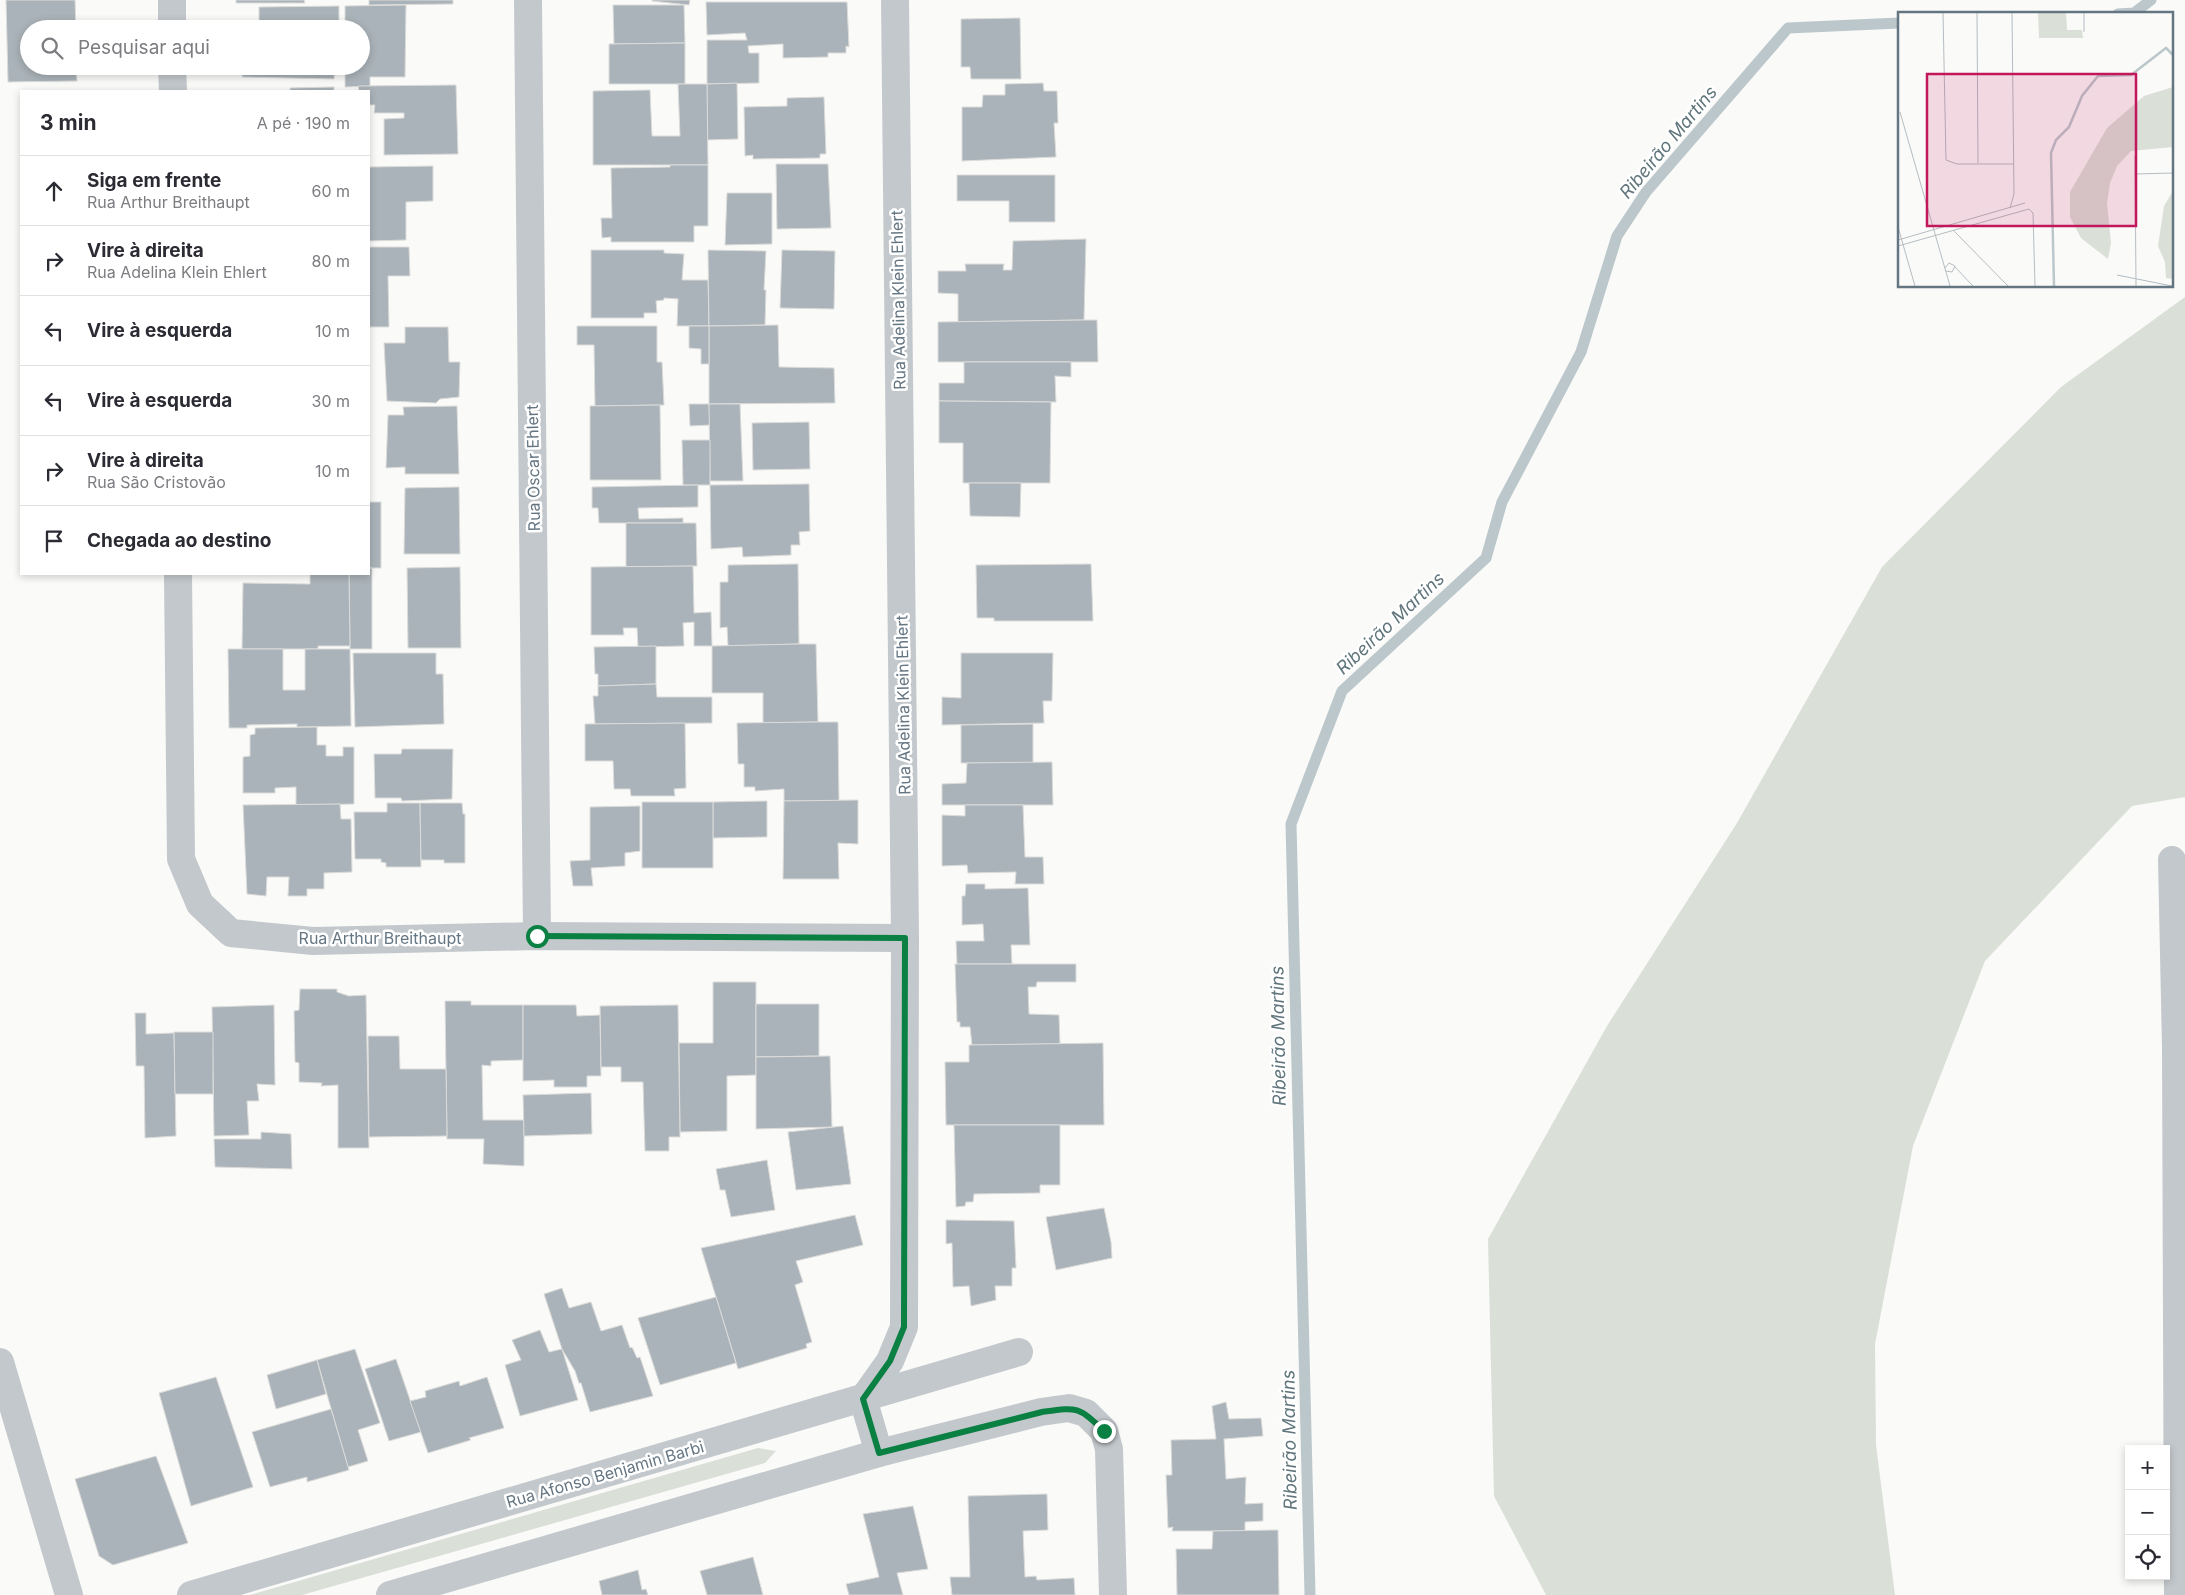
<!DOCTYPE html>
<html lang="pt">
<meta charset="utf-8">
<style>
body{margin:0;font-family:Inter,sans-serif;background:#f2f2f3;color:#2b2b33}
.controls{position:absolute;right:15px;bottom:15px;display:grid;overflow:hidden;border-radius:0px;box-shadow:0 2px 8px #0003}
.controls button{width:45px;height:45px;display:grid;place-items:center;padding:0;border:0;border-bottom:1px solid #e1e1e2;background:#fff;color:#2b2b33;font:25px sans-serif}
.stop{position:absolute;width:15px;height:15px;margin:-11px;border:4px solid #0b8043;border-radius:50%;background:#fff}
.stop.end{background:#0b8043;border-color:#fff;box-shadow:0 1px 5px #0008}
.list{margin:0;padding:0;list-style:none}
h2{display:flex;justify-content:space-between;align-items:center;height:65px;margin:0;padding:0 20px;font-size:21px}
h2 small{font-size:16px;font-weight:400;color:#7c7c81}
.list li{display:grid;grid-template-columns:32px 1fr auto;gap:15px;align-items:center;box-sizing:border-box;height:70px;padding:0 20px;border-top:1px solid #e1e1e2}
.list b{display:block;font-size:19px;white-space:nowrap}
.list p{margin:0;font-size:16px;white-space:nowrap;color:#7c7c81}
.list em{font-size:16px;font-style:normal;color:#7c7c81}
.icon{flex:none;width:28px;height:28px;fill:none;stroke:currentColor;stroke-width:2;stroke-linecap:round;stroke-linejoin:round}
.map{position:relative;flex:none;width:2185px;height:1595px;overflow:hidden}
.search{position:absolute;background:#fff;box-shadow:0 2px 8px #0003;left:20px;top:20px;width:350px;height:55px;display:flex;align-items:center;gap:12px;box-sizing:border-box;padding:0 18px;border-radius:28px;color:#7c7c81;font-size:19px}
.panel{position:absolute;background:#fff;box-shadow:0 2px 8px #0003;left:20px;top:90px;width:350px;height:485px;border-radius:0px}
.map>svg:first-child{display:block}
.green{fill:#dadfd7}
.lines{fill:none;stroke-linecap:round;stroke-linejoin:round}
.stream{stroke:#bbc7cb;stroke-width:11}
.building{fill:#aab3b9;stroke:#dcdcda}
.minor{stroke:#c3c8cc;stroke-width:28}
.route{stroke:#0b8043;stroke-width:6}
.labels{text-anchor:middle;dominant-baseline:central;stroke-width:5;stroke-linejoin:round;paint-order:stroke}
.street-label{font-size:16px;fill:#657683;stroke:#fff}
.water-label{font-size:18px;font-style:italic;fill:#60757c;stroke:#fff}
.inset-river{fill:none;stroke:#bbc7cb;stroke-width:2.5}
.inset-road{fill:none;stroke:#b5bdc2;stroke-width:1}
.view{fill:#c2185b;fill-opacity:0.15;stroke:#c2185b;stroke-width:2.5}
.inset-edge{fill:none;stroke:#657683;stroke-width:2.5}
</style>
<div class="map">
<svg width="2185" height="1595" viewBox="0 0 2185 1595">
<rect width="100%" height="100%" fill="#fafaf8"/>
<!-- green -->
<g class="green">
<path d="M 2185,297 L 2185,797 L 2132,806 L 1985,961 L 1913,1146 L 1875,1344 L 1876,1445 L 1895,1595 L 1546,1595 L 1494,1496 L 1488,1239 L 1607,1026 L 1737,823 L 1882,567 L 2061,387 Z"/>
<path d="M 758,1448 L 776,1451 L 765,1463 L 302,1595 L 250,1595 Z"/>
</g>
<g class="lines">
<!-- stream -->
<g class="stream">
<path d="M 2118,14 L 2134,13 L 2151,0"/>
<path d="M 1310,1595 L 1291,824 L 1342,691 L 1486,558 L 1502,502 L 1581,352 L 1617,236 L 1646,192 L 1788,28 L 1899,23"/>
</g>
</g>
<!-- building -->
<g class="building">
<path d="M 6,0 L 75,0 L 76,29 L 29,29 L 29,66 L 76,66 L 77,81 L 8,82 Z"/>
<path d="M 236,0 L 304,0 L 305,3 L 236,3 Z"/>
<path d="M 369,0 L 453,0 L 453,4 L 369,5 Z"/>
<path d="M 652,0 L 690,0 L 689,5 L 652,1 Z"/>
<path d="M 706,2 L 847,2 L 849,47 L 846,46 L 846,53 L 828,53 L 828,57 L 783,58 L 783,44 L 748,46 L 749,53 L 759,53 L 759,83 L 707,84 L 707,40 L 747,40 L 745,33 L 707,35 Z"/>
<path d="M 406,5 L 405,77 L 370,77 L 370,86 L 345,87 L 345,66 L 361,66 L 361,29 L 345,29 L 345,6 Z"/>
<path d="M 613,5 L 684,5 L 685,43 L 614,44 Z"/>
<path d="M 339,6 L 339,29 L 245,29 L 245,23 L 259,23 L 259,7 Z"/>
<path d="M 1020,18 L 1021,79 L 971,79 L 970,67 L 961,67 L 961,19 Z"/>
<path d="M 685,43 L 685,84 L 609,84 L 609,44 Z"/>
<path d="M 243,66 L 335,66 L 334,79 L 242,77 Z"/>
<path d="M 737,83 L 738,139 L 707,140 L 707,84 Z"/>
<path d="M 1043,83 L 1044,91 L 1057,91 L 1058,123 L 1054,123 L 1056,157 L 962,161 L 962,107 L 982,107 L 983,95 L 1005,95 L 1005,84 Z"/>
<path d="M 678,84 L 707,84 L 708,165 L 593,165 L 593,91 L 650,90 L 652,136 L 680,136 Z"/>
<path d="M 456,85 L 458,154 L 384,155 L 384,119 L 404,118 L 404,113 L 374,113 L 375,105 L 369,105 L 369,91 L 359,91 L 358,86 Z"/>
<path d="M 334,87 L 334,91 L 290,91 L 290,88 Z"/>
<path d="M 824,97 L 826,154 L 820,154 L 820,158 L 753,159 L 753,155 L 745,156 L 744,107 L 787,106 L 787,98 Z"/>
<path d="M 776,164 L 828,164 L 831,228 L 777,229 Z"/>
<path d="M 670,165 L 708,165 L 708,226 L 694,226 L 694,242 L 611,242 L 611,237 L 602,238 L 601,218 L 612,218 L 611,168 L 670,167 Z"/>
<path d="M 433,166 L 433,201 L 406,202 L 406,240 L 369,241 L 369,167 Z"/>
<path d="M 957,175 L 1055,175 L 1055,222 L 1009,222 L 1009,201 L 957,201 Z"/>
<path d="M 727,193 L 772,193 L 772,244 L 725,245 Z"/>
<path d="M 1086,239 L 1084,320 L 958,322 L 958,294 L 938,293 L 938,271 L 966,271 L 965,264 L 1004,264 L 1003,270 L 1012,270 L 1013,241 Z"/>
<path d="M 369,247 L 409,247 L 410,276 L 388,276 L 389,327 L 369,327 Z"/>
<path d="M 591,250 L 664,250 L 664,253 L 684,254 L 682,280 L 708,280 L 709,326 L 677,326 L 678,299 L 664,298 L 664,300 L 656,301 L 657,313 L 644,313 L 644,318 L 591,318 Z"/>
<path d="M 708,250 L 766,251 L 764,290 L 766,290 L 765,325 L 709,326 Z"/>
<path d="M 782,250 L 835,251 L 834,309 L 780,308 Z"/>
<path d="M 1084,320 L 1097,320 L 1098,362 L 938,362 L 938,322 Z"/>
<path d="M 778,325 L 779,367 L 834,368 L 835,403 L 709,404 L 709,326 Z"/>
<path d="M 577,326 L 657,326 L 657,362 L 662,362 L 664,405 L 595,406 L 594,345 L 577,345 Z"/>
<path d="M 689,326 L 709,326 L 709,364 L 701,364 L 701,349 L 689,348 Z"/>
<path d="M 405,327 L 448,327 L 449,362 L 460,362 L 459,397 L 440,399 L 436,403 L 387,401 L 384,343 L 405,343 Z"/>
<path d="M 964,362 L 1071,362 L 1071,377 L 1055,376 L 1056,402 L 939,401 L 939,383 L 964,383 Z"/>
<path d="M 939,401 L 1051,402 L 1050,483 L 963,483 L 963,443 L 939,443 Z"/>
<path d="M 689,404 L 709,404 L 710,425 L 690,426 Z"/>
<path d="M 709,404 L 740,404 L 743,481 L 710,481 Z"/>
<path d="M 660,405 L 661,480 L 590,480 L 590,406 Z"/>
<path d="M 457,406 L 459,474 L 405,474 L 405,467 L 386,468 L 388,415 L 404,415 L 403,407 Z"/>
<path d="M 809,422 L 810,469 L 753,470 L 752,423 Z"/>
<path d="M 682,440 L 710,440 L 710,485 L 683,485 Z"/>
<path d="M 969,483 L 1021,483 L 1020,517 L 970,516 Z"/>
<path d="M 809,484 L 810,531 L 799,532 L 800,545 L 791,545 L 791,555 L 743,557 L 742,547 L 711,549 L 710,485 Z"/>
<path d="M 698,485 L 698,507 L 638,508 L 639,519 L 683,518 L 683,523 L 599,523 L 598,508 L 592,508 L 592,487 Z"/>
<path d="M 459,487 L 460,554 L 404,554 L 405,488 Z"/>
<rect x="369" y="502" width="12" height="66"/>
<path d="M 626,523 L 696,523 L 697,566 L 626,567 Z"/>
<path d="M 798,564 L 799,644 L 728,646 L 727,627 L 720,628 L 720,582 L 728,582 L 728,565 Z"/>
<path d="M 1091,564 L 1093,621 L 994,621 L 994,618 L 977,618 L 976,565 Z"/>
<path d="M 693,566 L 694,613 L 711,612 L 712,646 L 694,646 L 694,622 L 683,623 L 684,646 L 638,647 L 637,628 L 623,628 L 624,635 L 591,635 L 591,567 Z"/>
<path d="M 460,567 L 461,648 L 408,648 L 407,568 Z"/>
<path d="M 369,568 L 372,568 L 372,649 L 350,649 L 349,574 L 369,574 Z"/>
<path d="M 310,574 L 349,574 L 350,646 L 318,646 L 318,649 L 242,649 L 243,583 L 310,584 Z"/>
<path d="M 799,644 L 816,644 L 818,722 L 763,723 L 763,693 L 712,693 L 712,646 Z"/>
<path d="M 656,646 L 656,684 L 598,686 L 598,674 L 595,674 L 594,647 Z"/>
<path d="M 228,649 L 283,649 L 283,690 L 305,690 L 305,649 L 350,649 L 351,726 L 297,727 L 297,724 L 247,725 L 247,728 L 229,728 Z"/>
<path d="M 353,653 L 436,653 L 436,674 L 443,674 L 444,724 L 355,727 Z"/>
<path d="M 961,653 L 1053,653 L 1052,701 L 1043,701 L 1044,723 L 942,725 L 942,697 L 961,698 Z"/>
<path d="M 656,684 L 657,697 L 712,697 L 712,723 L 595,724 L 593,696 L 598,696 L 598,686 Z"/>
<path d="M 818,722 L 838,722 L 839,801 L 784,801 L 784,789 L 755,791 L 755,787 L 744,787 L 744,764 L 738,764 L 737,723 Z"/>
<path d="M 685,723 L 686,788 L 674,789 L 675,796 L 631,796 L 630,789 L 614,789 L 613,761 L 585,761 L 585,724 Z"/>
<path d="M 1033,724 L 1033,763 L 961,763 L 961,725 Z"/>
<path d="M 317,727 L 317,745 L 326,745 L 326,756 L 343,756 L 343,747 L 354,747 L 354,804 L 296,805 L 296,787 L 275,788 L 275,793 L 243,793 L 243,757 L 250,756 L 250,735 L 255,734 L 255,728 Z"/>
<path d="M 402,749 L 453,749 L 452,799 L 402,801 L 401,798 L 375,798 L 374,754 L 401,754 Z"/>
<path d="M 1052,762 L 1053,805 L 942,805 L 942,784 L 966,783 L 967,763 Z"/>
<path d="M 858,800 L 858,844 L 838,843 L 839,879 L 783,879 L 784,801 Z"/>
<path d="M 767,801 L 767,837 L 713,838 L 713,802 Z"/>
<rect x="642" y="802" width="71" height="66"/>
<path d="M 387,803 L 420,803 L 421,867 L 386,867 L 386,863 L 381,862 L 381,859 L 355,859 L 354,812 L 387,812 Z"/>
<path d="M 420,803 L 462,803 L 463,814 L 465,814 L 465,863 L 444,863 L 444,860 L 421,860 Z"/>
<path d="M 340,804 L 341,819 L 351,819 L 352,872 L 324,873 L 324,889 L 307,889 L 307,896 L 288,896 L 289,877 L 267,877 L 266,896 L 247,894 L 243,805 Z"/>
<path d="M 965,805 L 1023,805 L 1025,857 L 1043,857 L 1044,884 L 1015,884 L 1016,872 L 968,873 L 967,865 L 942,866 L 942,815 L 965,816 Z"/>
<path d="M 640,806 L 640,851 L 625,853 L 625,866 L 591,868 L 593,886 L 573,886 L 570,861 L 590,860 L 590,807 Z"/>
<path d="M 966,884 L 985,884 L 985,889 L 1028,888 L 1030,945 L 1011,945 L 1012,964 L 957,964 L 956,941 L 984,941 L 983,924 L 962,925 L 962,896 L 965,896 Z"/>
<path d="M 955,964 L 1076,964 L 1076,982 L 1037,982 L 1036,987 L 1028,987 L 1029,1014 L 1059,1015 L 1060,1044 L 972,1045 L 970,1027 L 960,1027 L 960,1022 L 957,1022 Z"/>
<path d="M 713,982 L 756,982 L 756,1075 L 727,1076 L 727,1131 L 680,1132 L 679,1043 L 713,1043 Z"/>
<path d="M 300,989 L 337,989 L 337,992 L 349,996 L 366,995 L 369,1148 L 338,1148 L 338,1085 L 321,1086 L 322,1083 L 299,1082 L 299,1063 L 295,1062 L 294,1011 L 299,1010 Z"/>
<path d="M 445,1001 L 471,1001 L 471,1005 L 523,1005 L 523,1060 L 491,1061 L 491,1066 L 482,1065 L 483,1120 L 524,1120 L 524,1166 L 483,1164 L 484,1139 L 447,1139 Z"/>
<path d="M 756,1004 L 819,1004 L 819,1056 L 756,1057 Z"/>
<path d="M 274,1005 L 275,1085 L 257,1084 L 259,1101 L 247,1101 L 249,1135 L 214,1136 L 212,1007 Z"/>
<path d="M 523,1005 L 576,1005 L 577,1016 L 600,1015 L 601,1076 L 587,1076 L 587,1087 L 554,1087 L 554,1080 L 523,1081 Z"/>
<path d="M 678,1005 L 680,1137 L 669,1137 L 669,1151 L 645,1151 L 643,1082 L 621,1082 L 621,1067 L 601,1067 L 600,1006 Z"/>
<path d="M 135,1013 L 146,1013 L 146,1034 L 174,1033 L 176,1136 L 145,1138 L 144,1068 L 144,1066 L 136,1066 Z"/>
<path d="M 174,1032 L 213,1032 L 213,1094 L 175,1094 Z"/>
<path d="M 368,1036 L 399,1036 L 400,1069 L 446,1069 L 447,1136 L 369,1137 Z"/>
<path d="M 1103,1043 L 1104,1125 L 946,1125 L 945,1062 L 969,1062 L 969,1045 Z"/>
<path d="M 830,1056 L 832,1127 L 756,1129 L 756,1057 Z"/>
<path d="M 591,1093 L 592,1134 L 524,1136 L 523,1095 Z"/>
<path d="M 954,1125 L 1060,1125 L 1060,1185 L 1040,1185 L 1040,1193 L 974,1194 L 973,1202 L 966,1202 L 965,1206 L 956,1207 Z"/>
<path d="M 843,1126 L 851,1184 L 796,1190 L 788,1132 Z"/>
<path d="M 261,1132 L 291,1134 L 292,1169 L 215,1167 L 214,1139 L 261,1139 Z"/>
<path d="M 767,1160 L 775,1210 L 731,1217 L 725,1190 L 720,1190 L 716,1169 Z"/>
<path d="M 1104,1208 L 1111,1242 L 1112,1258 L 1056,1270 L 1046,1217 Z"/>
<path d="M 855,1215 L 863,1245 L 796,1261 L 803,1282 L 795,1285 L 812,1342 L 806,1344 L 807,1348 L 738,1369 L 701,1248 Z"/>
<path d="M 946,1220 L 1014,1221 L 1016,1268 L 1012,1268 L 1012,1286 L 995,1286 L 996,1300 L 971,1306 L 969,1286 L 953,1287 L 952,1243 L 946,1244 Z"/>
<path d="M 562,1288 L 569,1308 L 591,1302 L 601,1331 L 622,1325 L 630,1348 L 632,1347 L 637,1358 L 640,1357 L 653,1396 L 590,1412 L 581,1383 L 579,1383 L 575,1371 L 562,1349 L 544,1294 Z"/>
<path d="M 716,1297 L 736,1363 L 660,1385 L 638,1318 Z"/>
<path d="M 540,1330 L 549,1352 L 562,1349 L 578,1400 L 520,1416 L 505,1365 L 521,1360 L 512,1340 Z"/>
<path d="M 355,1349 L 380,1423 L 358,1430 L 368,1461 L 348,1467 L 317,1360 Z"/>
<path d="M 396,1359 L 421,1432 L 389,1441 L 365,1369 Z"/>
<path d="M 317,1360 L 326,1394 L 276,1409 L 267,1375 Z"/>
<path d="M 216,1377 L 253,1487 L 191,1506 L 159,1393 Z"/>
<path d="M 487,1377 L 504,1428 L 469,1438 L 471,1440 L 428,1453 L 410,1401 L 426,1397 L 425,1391 L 459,1381 L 460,1386 Z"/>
<path d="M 1226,1402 L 1229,1419 L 1261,1418 L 1263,1436 L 1224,1439 L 1226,1479 L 1246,1477 L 1245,1504 L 1263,1503 L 1263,1521 L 1245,1522 L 1245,1531 L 1172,1531 L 1173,1527 L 1168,1528 L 1166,1475 L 1172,1475 L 1171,1440 L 1216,1439 L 1212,1406 Z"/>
<path d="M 331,1409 L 349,1470 L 307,1482 L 307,1477 L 270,1487 L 252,1432 Z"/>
<path d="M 156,1456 L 188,1543 L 113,1565 L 99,1556 L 75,1479 Z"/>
<path d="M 1047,1494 L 1048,1530 L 1023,1531 L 1025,1577 L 1036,1576 L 1037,1580 L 1074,1578 L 1075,1595 L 952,1595 L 950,1577 L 970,1577 L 968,1496 Z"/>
<path d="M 913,1506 L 928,1569 L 897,1573 L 903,1595 L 849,1595 L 846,1584 L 879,1577 L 863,1514 Z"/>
<path d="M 1278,1530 L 1279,1595 L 1177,1595 L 1176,1549 L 1212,1549 L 1213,1531 Z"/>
<path d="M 753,1557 L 763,1595 L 707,1595 L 700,1571 Z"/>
<path d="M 638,1570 L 642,1590 L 646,1589 L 648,1595 L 602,1595 L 599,1581 Z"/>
</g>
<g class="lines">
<!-- minor -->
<g class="minor">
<path d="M 172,0 L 172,29"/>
<path d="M 528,0 L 537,936"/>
<path d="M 172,66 L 173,91"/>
<path d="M 178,574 L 181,859 L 200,904 L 231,933 L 313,941 L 537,936 L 905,938"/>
<path d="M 2172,860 L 2176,1047 L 2178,1595"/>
<path d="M 0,1362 L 69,1595"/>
<path d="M 863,1399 L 890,1361 L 904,1327 L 905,938 L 895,0"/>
<path d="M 863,1399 L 879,1453"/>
<path d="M 191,1595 L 1019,1352"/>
<path d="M 390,1595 L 879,1453 L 1041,1412 L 1069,1408 L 1086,1413 L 1104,1431 L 1109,1449 L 1113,1595"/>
</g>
</g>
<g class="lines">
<!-- route -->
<path class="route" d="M 537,936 L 905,938 L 904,1327 L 890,1361 L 863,1399 L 879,1453 L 1042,1412 C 1077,1407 1078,1406 1104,1431"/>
</g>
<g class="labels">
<!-- street labels -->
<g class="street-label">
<text transform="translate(898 300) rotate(-91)">Rua Adelina Klein Ehlert</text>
<text transform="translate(533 468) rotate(-91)">Rua Oscar Ehlert</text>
<text transform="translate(903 705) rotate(-91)">Rua Adelina Klein Ehlert</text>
<text x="380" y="938">Rua Arthur Breithaupt</text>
<text transform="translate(605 1474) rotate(-16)">Rua Afonso Benjamin Barbi</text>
</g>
<!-- water labels -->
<g class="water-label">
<text transform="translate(1668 142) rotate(-50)">Ribeirão Martins</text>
<text transform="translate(1390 623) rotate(-43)">Ribeirão Martins</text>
<text transform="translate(1278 1036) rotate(-91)">Ribeirão Martins</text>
<text transform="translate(1289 1440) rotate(-91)">Ribeirão Martins</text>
</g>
</g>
<!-- overview -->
<g transform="translate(1898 12)">
<rect width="275" height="275" fill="#fafaf8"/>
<path d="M 140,1 L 168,1 L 169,18 L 184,18 L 185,26 L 141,26 ZM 275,75 L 275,135 L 233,139 L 219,154 L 212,171 L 209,191 L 213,231 L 210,247 L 183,226 L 172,205 L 172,180 L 209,116 L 246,84 ZM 275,179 L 275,267 L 268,266 L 267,250 L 260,234 L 266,194 Z" fill="#dadfd7"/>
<path class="inset-river" d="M 156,274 L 153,141 L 158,128 L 171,115 L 184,84 L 200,64 L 233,63 L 268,36 L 275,43"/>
<path class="inset-road" d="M 45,1 L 48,148 L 59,152 L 116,152M 79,1 L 80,151M 186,1 L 186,20M 2,100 L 52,274M 237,144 L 238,274M 237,162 L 275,161M 112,196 L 116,182 L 114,1M 0,215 L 17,274M 55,218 L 110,274M 0,228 L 127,191M 0,234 L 131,197 L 135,201 L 137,274M 57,255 L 75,274M 47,256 L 51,251 L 57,254 L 54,260 L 48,259M 219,263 L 274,274"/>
<path class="view" d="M 29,62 L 238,62 L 238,214 L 29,214 Z"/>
<rect width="275" height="275" class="inset-edge"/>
</g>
</svg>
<div class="controls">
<button>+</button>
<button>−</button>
<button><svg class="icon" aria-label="locate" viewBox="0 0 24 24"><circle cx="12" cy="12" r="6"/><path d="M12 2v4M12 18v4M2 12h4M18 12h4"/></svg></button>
</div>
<div class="stop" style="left:537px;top:936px"></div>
<div class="stop end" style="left:1104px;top:1431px"></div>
<div class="search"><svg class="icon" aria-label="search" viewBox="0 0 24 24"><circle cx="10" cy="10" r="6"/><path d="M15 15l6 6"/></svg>Pesquisar aqui</div>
<section class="panel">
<h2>3 min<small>A pé · 190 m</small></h2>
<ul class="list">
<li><svg class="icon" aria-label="ahead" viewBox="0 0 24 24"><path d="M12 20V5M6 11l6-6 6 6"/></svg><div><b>Siga em frente</b><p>Rua Arthur Breithaupt</p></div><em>60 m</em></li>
<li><svg class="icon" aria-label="right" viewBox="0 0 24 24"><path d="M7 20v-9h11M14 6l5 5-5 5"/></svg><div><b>Vire à direita</b><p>Rua Adelina Klein Ehlert</p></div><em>80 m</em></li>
<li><svg class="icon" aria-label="left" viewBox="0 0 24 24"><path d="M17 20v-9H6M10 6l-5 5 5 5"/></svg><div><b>Vire à esquerda</b></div><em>10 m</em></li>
<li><svg class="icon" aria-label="left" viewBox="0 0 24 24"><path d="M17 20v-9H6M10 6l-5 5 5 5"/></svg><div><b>Vire à esquerda</b></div><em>30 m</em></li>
<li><svg class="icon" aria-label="right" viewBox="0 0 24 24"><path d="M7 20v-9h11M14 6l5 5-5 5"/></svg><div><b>Vire à direita</b><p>Rua São Cristovão</p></div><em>10 m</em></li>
<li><svg class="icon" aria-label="arrive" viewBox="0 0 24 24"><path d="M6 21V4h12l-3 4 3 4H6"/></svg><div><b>Chegada ao destino</b></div></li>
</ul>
</section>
</div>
